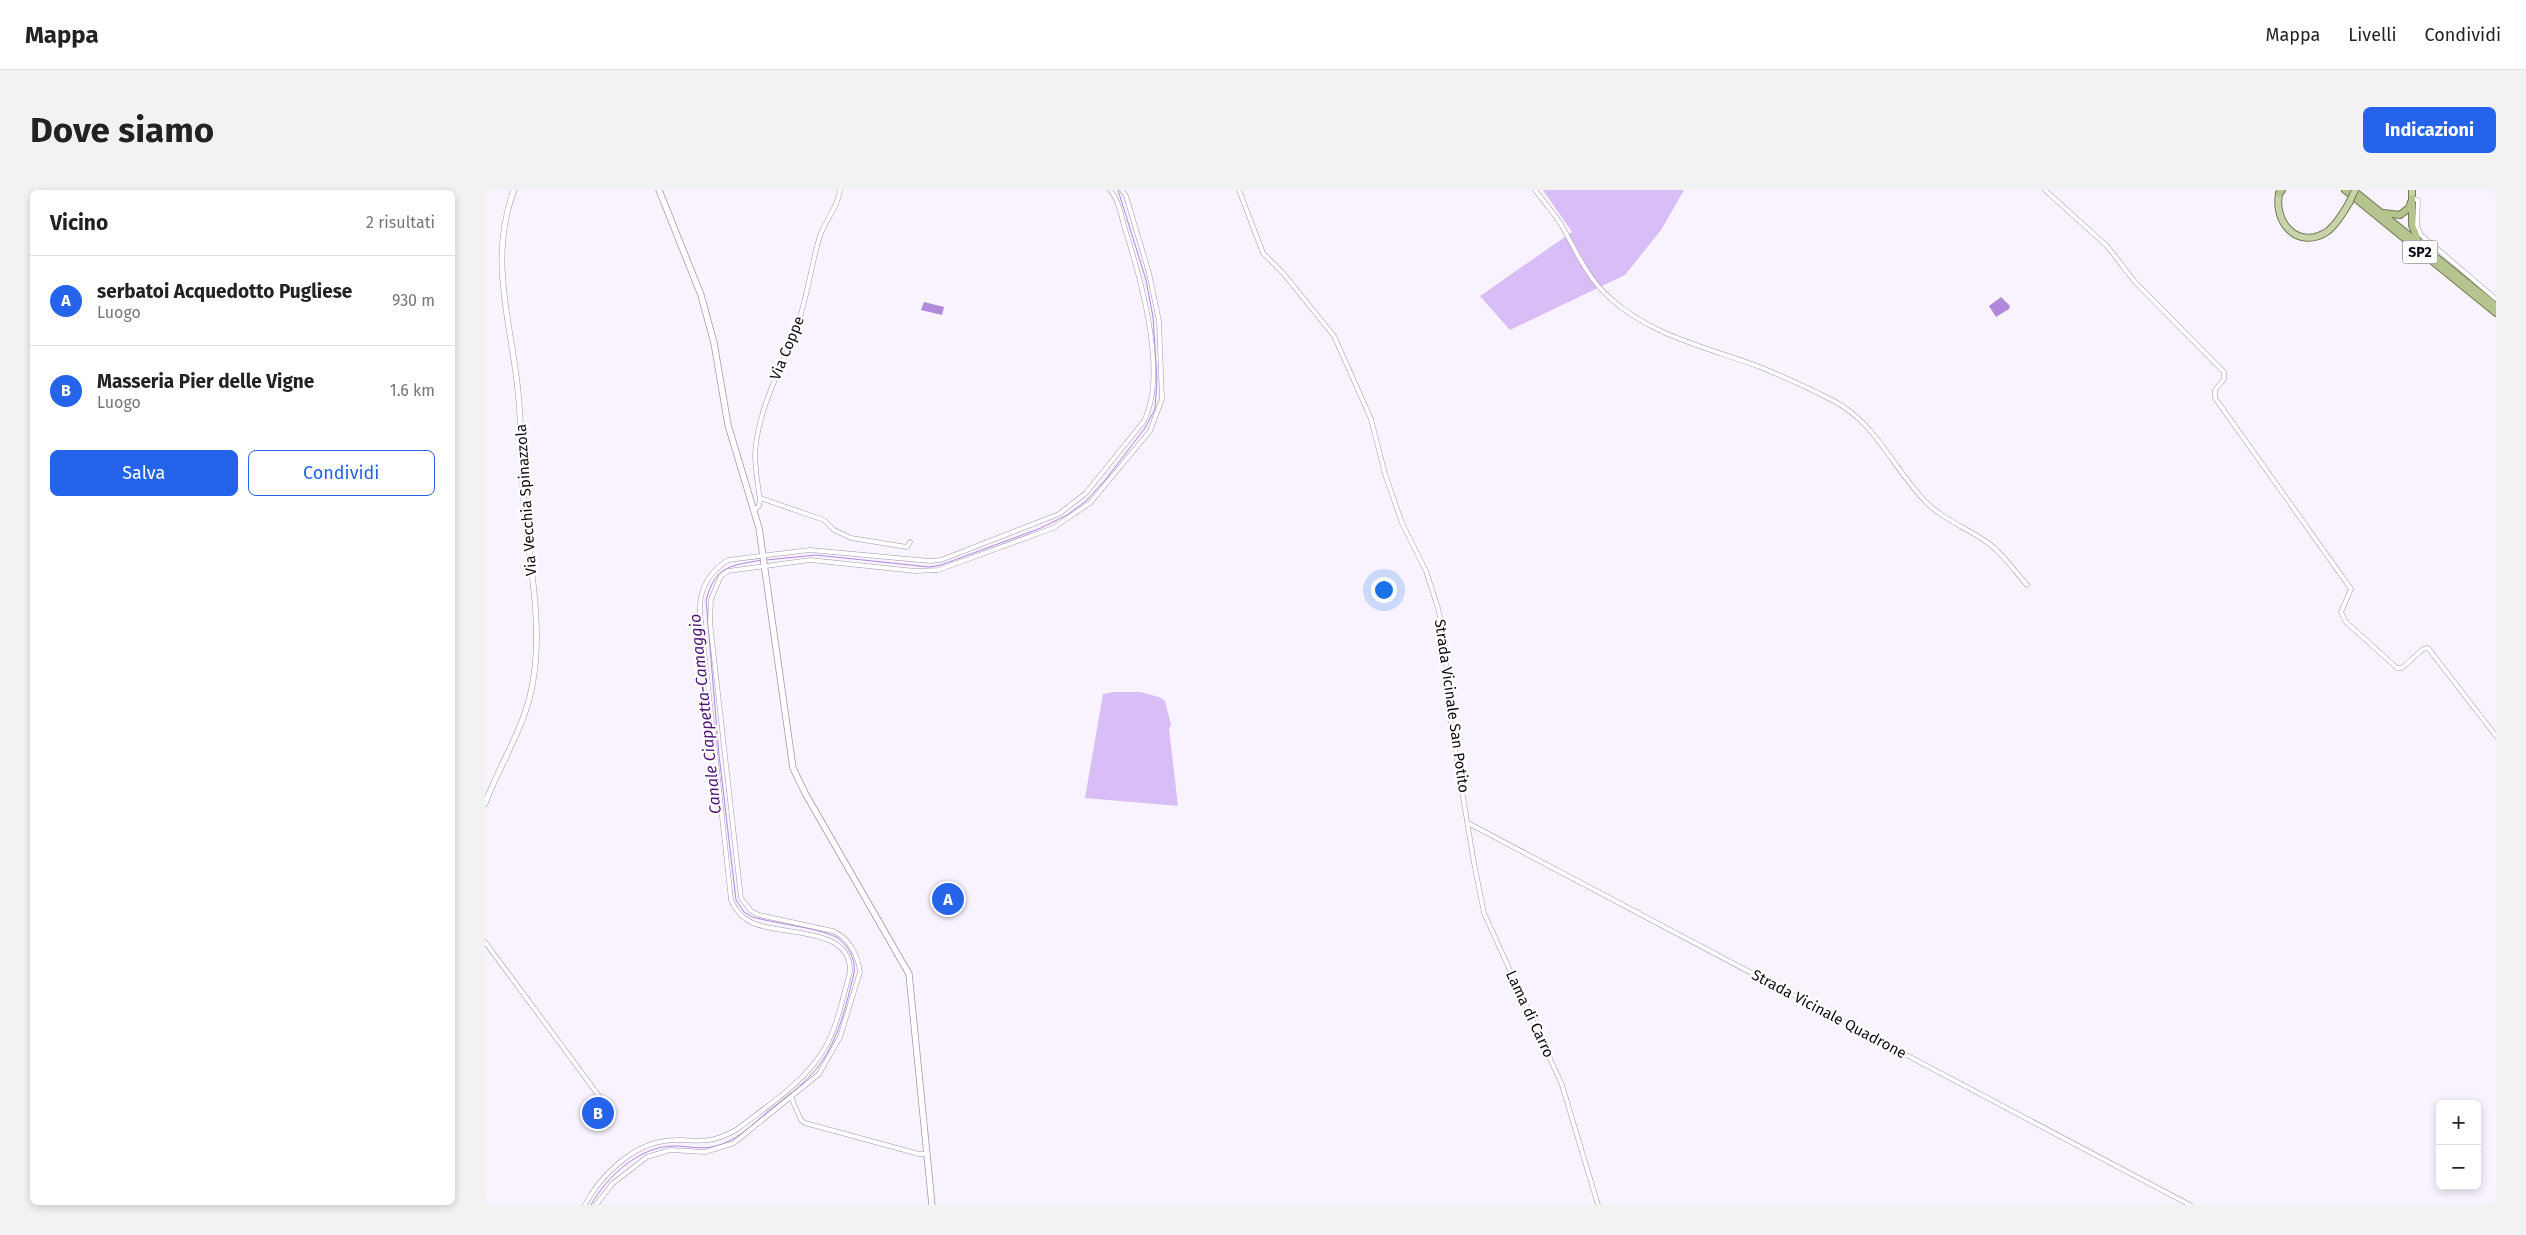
<!DOCTYPE html>
<html lang="it">
<meta charset="utf-8">
<style>
body{margin:0;font-family:"Fira Sans",sans-serif;background:#f2f2f2;color:#222}
.controls{position:absolute;right:15px;bottom:15px;display:grid;overflow:hidden;border-radius:8px;box-shadow:0 2px 8px #0003}
.controls button{width:45px;height:45px;display:grid;place-items:center;padding:0;border:0;border-bottom:1px solid #e0e0e0;background:#fff;color:#222;font:25px sans-serif}
.you{position:absolute;left:898px;top:399px;width:18px;height:18px;margin:-12px;border:4px solid #fff;border-radius:50%;background:#1a73e8;box-shadow:0 0 0 8px #1a73e833}
.badge{display:grid;place-items:center;width:32px;height:32px;border-radius:50%;background:#2563eb;color:#fff;font-size:16px;font-weight:700}
.pin{position:absolute;translate:-50% -50%;border:2px solid #fff;box-shadow:0 1px 5px #0006}
.list{margin:0;padding:0;list-style:none}
h2{display:flex;justify-content:space-between;align-items:center;height:65px;margin:0;padding:0 20px;font-size:21px}
h2 small{font-size:16px;font-weight:400;color:#767676}
.list li{display:grid;grid-template-columns:32px 1fr auto;gap:15px;align-items:center;box-sizing:border-box;height:90px;padding:0 20px;border-top:1px solid #e0e0e0}
.list b{display:block;font-size:19px;white-space:nowrap}
.list p{margin:0;font-size:16px;white-space:nowrap;color:#767676}
.list em{font-size:16px;font-style:normal;color:#767676}
.actions{display:flex;gap:10px;padding:15px 20px}
.actions a{flex:1;padding:11px 0;border:1px solid #2563eb;border-radius:8px;text-align:center;font-size:18px;color:#2563eb}
.actions .main{background:#2563eb;color:#fff}
.map{position:relative;flex:none;width:2011px;height:1015px;overflow:hidden;border-radius:8px}
header{display:flex;align-items:center;gap:30px;box-sizing:border-box;height:70px;padding:0 25px;background:#fff;border-bottom:1px solid #e0e0e0}
header strong{font-size:24px}
nav{display:flex;gap:28px;margin-inline-start:auto;font-size:18px}
.intro{display:flex;align-items:center;justify-content:space-between;box-sizing:border-box;height:120px;padding:0 30px}
h1{margin:0;font-size:35px}
.button{padding:12px 22px;border-radius:8px;background:#2563eb;color:#fff;font-size:18px;font-weight:700}
main{display:flex;gap:30px;padding:0 30px}
aside{flex:1;background:#fff;border-radius:8px;box-shadow:0 2px 8px #0003}
.map>svg:first-child{display:block}
.green{fill:#d8bdf6}
.water{fill:#b189da}
.lines{fill:none;stroke-linecap:round;stroke-linejoin:round}
.stream{stroke:#b189da;stroke-width:1}
.minor-casing{stroke:#a296af;stroke-width:5}
.tertiary-casing{stroke:#a296af;stroke-width:6}
.secondary-casing{stroke:#a296af;stroke-width:7}
.primary-casing{stroke:#707a51;stroke-width:8}
.trunk-casing{stroke:#707a51;stroke-width:8}
.minor{stroke:#fff;stroke-width:4}
.tertiary{stroke:#fff;stroke-width:5}
.secondary{stroke:#fff;stroke-width:5.5}
.primary{stroke:#c8d3ab;stroke-width:6}
.trunk{stroke:#b6c48f;stroke-width:6}
.primary-bridge-casing{stroke:#707a51;stroke-width:8;stroke-linecap:butt}
.primary-bridge{stroke:#c8d3ab;stroke-width:6}
.labels{text-anchor:middle;dominant-baseline:central;stroke-width:4.5;stroke-linejoin:round;paint-order:stroke}
.shield{fill:#fff;stroke:#57545a;stroke-width:1}
.shield-label{font-size:14px;font-weight:bold;fill:#0f0a13}
.street-label{font-size:15px;fill:#0f0a13;stroke:#fff}
.water-label{font-size:16px;font-style:italic;fill:#4e1576;stroke:#fff}
</style>
<header>
<strong>Mappa</strong>
<nav><a>Mappa</a><a>Livelli</a><a>Condividi</a></nav>
</header>
<div class="intro"><h1>Dove siamo</h1><a class="button">Indicazioni</a></div>
<main>
<aside>
<h2>Vicino<small>2 risultati</small></h2>
<ul class="list">
<li><span class="badge">A</span><div><b>serbatoi Acquedotto Pugliese</b><p>Luogo</p></div><em>930 m</em></li>
<li><span class="badge">B</span><div><b>Masseria Pier delle Vigne</b><p>Luogo</p></div><em>1.6 km</em></li>
</ul>
<div class="actions"><a class="main">Salva</a><a>Condividi</a></div>
</aside>
<div class="map">
<svg width="2011" height="1015" viewBox="0 0 2011 1015">
<rect width="100%" height="100%" fill="#f8f3fe"/>
<!-- green -->
<g class="green">
<path d="M 1058,0 L 1199,0 L 1176,40 L 1140,85 L 1025,140 L 995,106 L 1087,42 Z"/>
<path d="M 629,502 L 655,502 L 674,507 L 680,511 L 686,535 L 684,539 L 693,616 L 600,608 L 618,504 Z"/>
</g>
<!-- water -->
<g class="water">
<path d="M 1516,107 L 1525,116 L 1524,119 L 1511,127 L 1504,116 Z"/>
<path d="M 439,112 L 459,117 L 457,125 L 436,120 Z"/>
</g>
<g class="lines">
<!-- stream -->
<g class="stream">
<path d="M 281,370 L 331,365 L 444,377 L 456,375 L 556,338 L 582,325 L 601,311 L 621,289 L 660,238 L 670,219 L 672,190 L 668,127 L 661,90 L 633,0"/>
<path d="M 106,1015 C 122,986 155,956 189,956 C 203,956 217,960 231,956 C 251,951 266,936 281,923 C 298,909 319,895 332,878 C 353,852 361,816 369,783 C 371,770 363,754 351,747 C 333,738 289,733 267,727 L 259,722 L 251,710 L 234,565 L 221,410 C 231,375 245,376 277,370"/>
</g>
<!-- minor casing -->
<g class="minor-casing">
<g id="minor">
<path d="M 754,0 L 778,63 L 798,83 L 849,146 L 886,229 L 900,284 L 917,333 L 941,381 L 953,418 L 960,452 L 964,523 L 989,673 L 999,723 L 1077,895 L 1113,1015"/>
<path d="M 1050,0 C 1059,12 1069,23 1077,36 C 1091,61 1103,89 1125,108 C 1166,146 1224,158 1275,177 C 1299,187 1324,198 1347,210 C 1391,232 1408,279 1441,312 C 1457,328 1475,335 1494,347 C 1514,358 1527,378 1542,395"/>
<path d="M 1560,0 L 1622,56 L 1650,92 L 1739,182 L 1739,189 L 1730,200 L 1730,208 L 1866,399 L 1856,422 L 1861,432 L 1912,478 L 1917,478 L 1938,459 L 1943,458 L 2011,546"/>
<path d="M 1927,8 L 1933,10 L 1932,36 L 1936,45 L 2011,109"/>
<path d="M 275,308 L 339,330 L 349,340 L 366,348 L 422,357 L 425,352"/>
<path d="M 270,319 L 274,316 L 275,310 C 273,295 270,279 270,264 C 273,216 299,174 314,130 C 323,103 326,76 334,49 C 339,31 353,18 355,0"/>
<path d="M 983,633 L 1705,1015"/>
<path d="M 0,752 L 117,910"/>
<path d="M 306,907 L 316,930 L 320,933 L 434,964 L 442,964"/>
<path d="M 100,1015 C 114,987 147,955 180,951 C 211,947 218,958 251,940 C 282,916 322,891 341,856 C 353,834 358,806 365,782 C 367,734 291,747 264,731 C 255,726 250,719 246,710 L 215,422 C 214,400 224,382 243,370 L 325,360 L 445,371 L 456,370 L 574,324 L 601,303 L 659,231 C 683,183 656,89 640,39 C 636,26 634,10 625,0"/>
<path d="M 111,1015 L 127,994 L 162,967 L 185,960 L 220,962 L 249,953 L 334,884 L 355,847 L 375,782 C 373,765 364,748 348,741 L 274,725 L 266,721 L 256,708 L 225,432 L 226,409 L 236,386 L 243,381 L 325,370 L 430,381 L 453,380 L 568,338 L 605,313 L 665,241 L 677,209 L 674,131 L 664,83 L 641,6 L 637,0"/>
</g>
</g>
<!-- tertiary casing -->
<g class="tertiary-casing">
<path id="tertiary" d="M 0,614 C 15,573 42,534 48,491 C 58,433 44,372 39,314 C 36,277 37,239 33,201 C 26,131 3,70 29,0"/>
</g>
<!-- secondary casing -->
<g class="secondary-casing">
<path id="secondary" d="M 174,0 L 216,105 L 229,153 L 243,235 L 274,338 L 308,578 L 320,603 L 424,784 L 447,1015"/>
</g>
<!-- primary casing -->
<g class="primary-casing">
<g id="primary">
<path d="M 1795,0 C 1786,31 1813,62 1843,41 C 1852,34 1858,23 1864,13"/>
<path d="M 1927,8 L 1927,0"/>
</g>
</g>
<!-- trunk casing -->
<g class="trunk-casing">
<g id="trunk">
<path d="M 1860,0 L 2011,123"/>
<path d="M 1868,0 L 2011,116"/>
<path d="M 1794,4 L 1797,0"/>
<path d="M 1927,8 L 1927,35 L 1933,51"/>
<path d="M 1898,23 L 1915,25 L 1924,18 L 1926,12"/>
</g>
</g>
<!-- minor -->
<use href="#minor" class="minor"/>
<!-- tertiary -->
<use href="#tertiary" class="tertiary"/>
<!-- secondary -->
<use href="#secondary" class="secondary"/>
<!-- primary -->
<use href="#primary" class="primary"/>
<!-- trunk -->
<use href="#trunk" class="trunk"/>
<!-- primary-bridge casing -->
<g class="primary-bridge-casing">
<path id="primary-bridge" d="M 1864,13 L 1870,0"/>
</g>
<!-- primary-bridge -->
<use href="#primary-bridge" class="primary-bridge"/>
</g>
<g class="labels">
<!-- shield labels -->
<rect class="shield" x="1917.5" y="50.5" width="35" height="23" rx="4"/>
<g class="shield-label">
<text x="1935" y="62">SP2</text>
</g>
<!-- street labels -->
<g class="street-label">
<text transform="translate(302 158) rotate(-68)">Via Coppe</text>
<text transform="translate(41 310) rotate(-94)">Via Vecchia Spinazzola</text>
<text transform="translate(967 516) rotate(82)">Strada Vicinale San Potito</text>
<text transform="translate(1045 824) rotate(65)">Lama di Carro</text>
<text transform="translate(1344 824) rotate(28)">Strada Vicinale Quadrone</text>
</g>
<!-- water labels -->
<g class="water-label">
<text transform="translate(220 524) rotate(-96)">Canale Ciappetta-Camaggio</text>
</g>
</g>
</svg>
<div class="controls">
<button>+</button>
<button>−</button>
</div>
<div class="you"></div>
<div class="pin badge" style="left:463px;top:709px">A</div>
<div class="pin badge" style="left:113px;top:923px">B</div>
</div>
</main>
